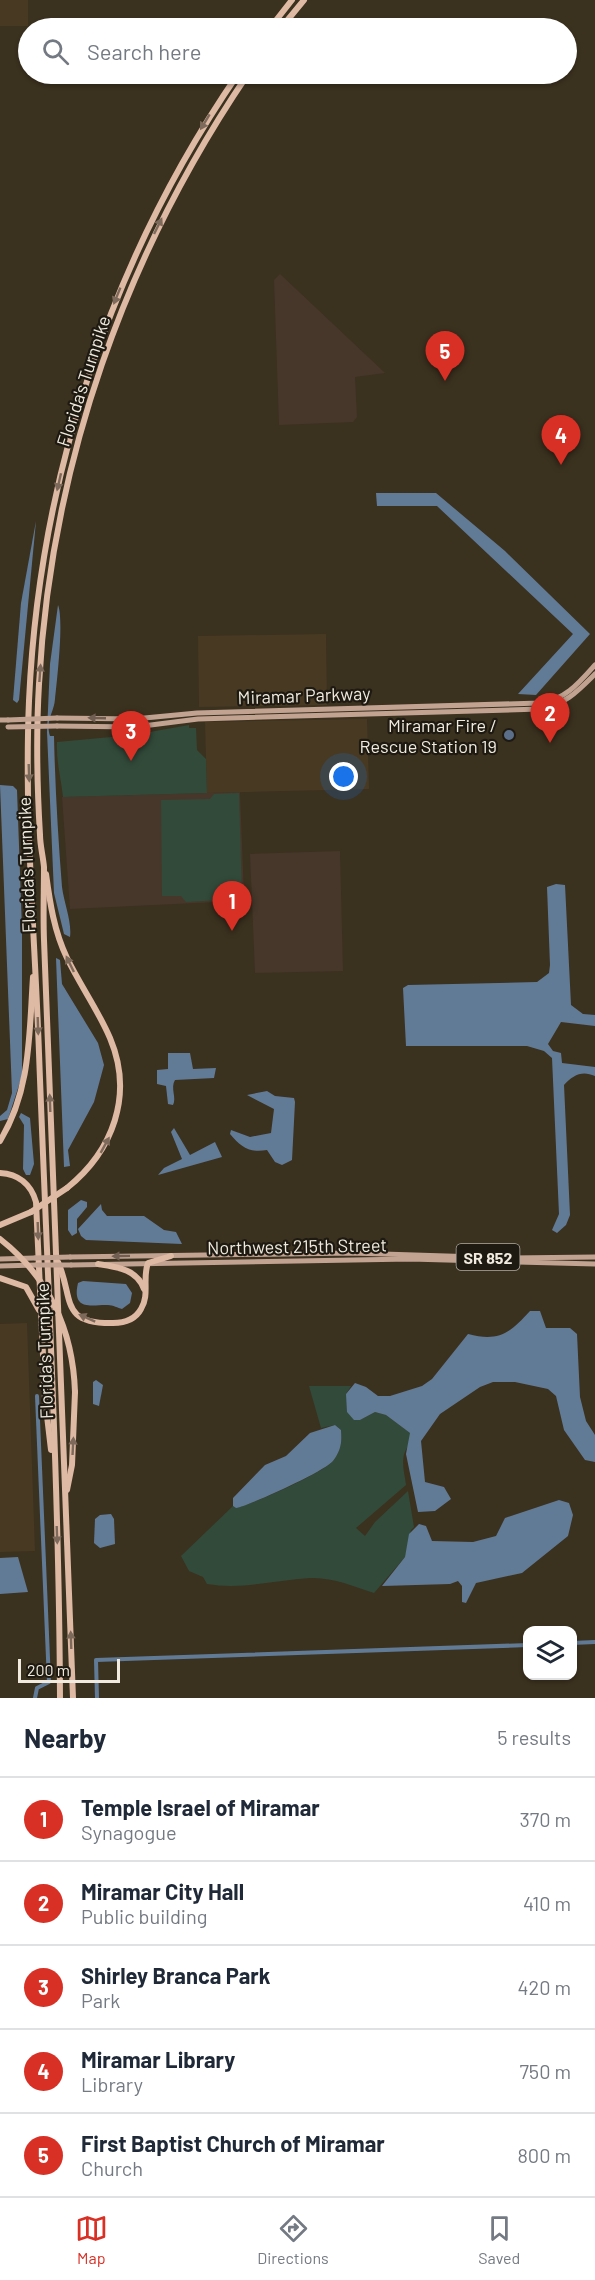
<!DOCTYPE html>
<style>
body{margin:0;font-family:Barlow,sans-serif;background:#f6f6f7;color:#1f2937}
.controls{position:absolute;right:18px;bottom:18px;display:grid;overflow:hidden;border-radius:12px;box-shadow:0 2px 4px #0004}
.controls button{width:54px;height:54px;display:grid;place-items:center;padding:0;border:0;border-bottom:2px solid #e0e1e3;background:#fff;color:#1f2937;font:30px sans-serif}
.scale{position:absolute;left:18px;bottom:15px;width:102px;box-sizing:border-box;padding-left:6px;border:3px solid #f0eadf;border-top:0;font-size:16px;line-height:21px;white-space:nowrap;color:#f0eadf;-webkit-text-stroke:4px #1e1a12;paint-order:stroke}
.you{position:absolute;left:344px;top:777px;width:21px;height:21px;margin:-15px;border:4px solid #fff;border-radius:50%;background:#1a73e8;box-shadow:0 0 0 9px #1a73e833}
.badge{display:grid;place-items:center;width:39px;height:39px;border-radius:50%;background:#d93025;color:#fff;font-size:20px;font-weight:700}
.pin{position:absolute;translate:-50% -50px;filter:drop-shadow(0 2px 3px #0008)}
.pin::after{content:'';position:absolute;top:32px;width:21px;height:18px;background:inherit;clip-path:polygon(0 0,100% 0,50% 100%)}
.list{margin:0;padding:0;list-style:none}
h2{display:flex;justify-content:space-between;align-items:center;height:78px;margin:0;padding:0 24px;font-size:26px}
h2 small{font-size:20px;font-weight:400;color:#747a83}
.list li{display:grid;grid-template-columns:39px 1fr auto;gap:18px;align-items:center;box-sizing:border-box;height:84px;padding:0 24px;border-top:2px solid #e0e1e3}
.list b{display:block;font-size:22px;white-space:nowrap}
.list p{margin:0;font-size:20px;white-space:nowrap;color:#747a83}
.list em{font-size:20px;font-style:normal;color:#747a83}
.icon{flex:none;width:33px;height:33px;fill:none;stroke:currentColor;stroke-width:2;stroke-linecap:round;stroke-linejoin:round}
.map{position:relative;flex:none;width:595px;height:1698px;overflow:hidden}
.search{position:absolute;background:#fff;box-shadow:0 2px 4px #0004;left:18px;right:18px;top:18px;height:66px;display:flex;align-items:center;gap:15px;box-sizing:border-box;padding:0 21px;border-radius:33px;color:#747a83;font-size:22px}
.sheet{height:498px;background:#fff}
nav{display:flex;justify-content:space-around;align-items:center;box-sizing:border-box;height:84px;border-top:2px solid #e0e1e3;background:#fff;font-size:16px;color:#747a83}
nav a{display:grid;justify-items:center;gap:3px}
nav .on{color:#d93025}
.map>svg:first-child{display:block}
.built{fill:#483a22}
.education{fill:#46372a}
.green{fill:#324a3a}
.water{fill:#617b96}
.lines{fill:none;stroke-linecap:round;stroke-linejoin:round}
.canal{stroke:#617b96;stroke-width:4}
.primary{stroke:#c2a392;stroke-width:5}
.highway{stroke:#deb9a4;stroke-width:6}
.primary-bridge{stroke:#c2a392;stroke-width:5}
.highway-bridge{stroke:#deb9a4;stroke-width:6}
.oneway{fill:#7e6a5b}
.oneway2{fill:#705e52}
.service-dot{fill:#5c6f8a;stroke:#1e1a12;stroke-width:2}
.labels{text-anchor:middle;dominant-baseline:central;stroke-width:4.5;stroke-linejoin:round;paint-order:stroke}
.shield{fill:#1e1a12;stroke:#b1aca2;stroke-width:1.5}
.shield-label{font-size:16px;font-weight:bold;fill:#f0eadf}
.street-label{font-size:18px;fill:#f0eadf;stroke:#1e1a12}
.poi-label{font-size:18px;fill:#f0eadf;stroke:#1e1a12;text-anchor:end}
</style>
<div class="map">
<svg width="595" height="1698" viewBox="0 0 595 1698">
<rect width="100%" height="100%" fill="#3b311f"/>
<!-- built -->
<g class="built">
<rect x="0" y="0" width="28" height="26"/>
<path d="M 326,634 L 327,705 L 199,707 L 198,636 Z"/>
<path d="M 367,719 L 369,789 L 207,793 L 205,722 Z"/>
<path d="M 27,1323 L 35,1551 L 0,1552 L 0,1324 Z"/>
</g>
<!-- education -->
<g class="education">
<path d="M 280,274 L 385,373 L 355,377 L 357,417 L 353,422 L 279,425 L 274,280 Z"/>
<path d="M 240,792 L 244,895 L 238,901 L 70,909 L 62,797 Z"/>
<path d="M 340,851 L 343,971 L 255,973 L 250,854 Z"/>
</g>
<!-- green -->
<g class="green">
<path d="M 189,725 L 189,728 L 196,728 L 197,750 L 206,759 L 207,793 L 63,797 C 61,778 56,761 57,742 L 133,735 Z"/>
<path d="M 239,793 L 242,896 L 239,899 L 186,902 L 181,896 L 162,896 L 161,800 L 210,799 L 214,794 Z"/>
<path d="M 309,1386 L 351,1386 L 346,1394 L 360,1420 L 375,1412 L 386,1415 L 410,1433 L 410,1444 C 399,1456 404,1470 406,1485 L 356,1528 L 365,1536 L 375,1522 L 408,1491 L 414,1527 L 411,1530 L 405,1557 L 374,1593 C 353,1586 332,1577 310,1578 C 275,1580 243,1590 207,1584 L 203,1577 L 189,1571 L 181,1556 L 233,1506 L 236,1508 C 255,1503 321,1474 333,1461 C 341,1451 342,1442 341,1430 L 335,1425 L 321,1428 Z"/>
</g>
<!-- water -->
<g class="water">
<path d="M 376,493 L 436,493 L 505,551 L 590,634 L 536,695 L 518,694 L 573,634 L 437,506 L 377,506 Z"/>
<path d="M 36,521 L 19,700 L 17,703 L 13,700 L 21,603 Z"/>
<path d="M 58,605 C 64,620 57,680 55,699 C 54,713 45,720 50,736 L 54,736 C 55,784 58,837 62,887 C 64,903 72,922 70,937 L 64,934 L 54,893 L 47,732 L 50,664 Z"/>
<path d="M 0,785 L 13,786 L 17,790 L 22,929 L 22,1076 L 8,1119 L 0,1121 L 0,1116 L 7,1110 L 12,1093 Z"/>
<path d="M 556,884 L 565,885 L 571,1005 L 583,1014 L 595,1015 L 595,1026 L 561,1022 L 548,1044 L 553,1051 L 561,1053 L 562,1063 L 595,1067 L 595,1076 C 582,1070 573,1075 564,1085 L 570,1215 L 566,1225 L 557,1233 L 552,1230 L 559,1214 L 552,1058 L 544,1051 L 527,1046 L 406,1046 L 403,988 L 408,985 L 537,982 L 549,973 L 550,965 L 547,887 Z"/>
<path d="M 56,958 L 60,960 L 62,984 L 98,1043 L 104,1065 L 94,1102 L 68,1150 L 70,1166 L 64,1167 Z"/>
<path d="M 168,1053 L 190,1053 L 193,1069 L 216,1068 L 214,1078 L 175,1080 C 170,1088 177,1098 173,1105 L 168,1104 L 166,1086 L 157,1084 L 157,1070 L 168,1069 Z"/>
<path d="M 267,1091 L 275,1096 L 294,1098 L 295,1102 L 292,1160 L 282,1165 L 275,1162 L 267,1150 C 249,1153 241,1147 230,1134 L 231,1130 L 250,1137 L 271,1133 L 274,1109 L 247,1095 Z"/>
<path d="M 21,1113 L 30,1118 L 34,1164 L 30,1175 L 26,1175 L 23,1169 L 24,1125 L 19,1117 Z"/>
<path d="M 174,1128 L 190,1155 L 215,1142 L 222,1157 L 158,1175 L 164,1168 L 182,1159 L 171,1132 Z"/>
<path d="M 81,1200 L 87,1202 L 87,1207 L 77,1219 L 77,1233 L 72,1236 L 68,1230 L 68,1210 Z"/>
<path d="M 101,1204 L 102,1210 L 107,1216 L 144,1216 L 164,1230 L 176,1232 L 182,1244 L 86,1240 L 81,1236 L 78,1229 Z"/>
<path d="M 83,1281 L 126,1284 L 132,1293 L 130,1303 L 122,1309 C 118,1308 113,1305 108,1305 C 95,1304 71,1313 78,1283 Z"/>
<path d="M 530,1311 L 540,1311 L 546,1328 L 570,1328 L 577,1334 L 580,1397 L 586,1421 L 595,1435 L 595,1462 L 585,1460 L 564,1430 L 556,1396 L 548,1389 L 515,1382 L 493,1382 L 480,1387 L 440,1414 L 421,1441 L 425,1482 L 444,1487 L 451,1499 L 435,1511 L 418,1512 L 406,1454 L 410,1433 L 386,1415 L 375,1412 L 360,1420 L 354,1420 L 347,1412 L 346,1394 L 355,1383 L 366,1387 L 378,1396 L 390,1396 L 422,1386 L 432,1379 L 468,1334 C 499,1342 510,1333 530,1311 Z"/>
<path d="M 96,1380 L 103,1385 L 99,1406 L 93,1404 L 93,1382 Z"/>
<path d="M 335,1425 L 341,1430 C 342,1443 341,1450 333,1461 C 325,1471 251,1505 236,1508 L 233,1506 L 233,1498 L 265,1465 L 286,1456 L 310,1433 Z"/>
<path d="M 559,1500 L 569,1503 L 573,1515 L 568,1536 L 522,1573 L 476,1583 L 466,1603 L 462,1602 L 462,1586 L 458,1581 L 450,1584 L 382,1586 L 405,1557 L 409,1534 L 419,1524 L 426,1526 L 432,1541 L 473,1542 L 496,1536 L 505,1518 Z"/>
<path d="M 111,1514 L 114,1519 L 115,1544 L 100,1548 L 94,1543 L 95,1519 L 100,1515 Z"/>
<path d="M 18,1557 L 28,1592 L 0,1594 L 0,1558 Z"/>
</g>
<g class="lines">
<!-- canal -->
<g class="canal">
<path d="M 572,1643 L 595,1642"/>
<path d="M 35,1698 L 37,1688 L 49,1682 L 37,1396"/>
<path d="M 97,1698 L 96,1660 L 528,1645"/>
</g>
<!-- primary -->
<g class="primary">
<path d="M 57,718 L 134,719 L 197,713 L 540,703 C 565,700 579,683 595,665"/>
<path d="M 0,720 L 8,720"/>
<path d="M 57,726 L 135,727 L 198,719 L 540,709 C 565,705 578,691 595,674"/>
<path d="M 70,1257 L 351,1253 L 511,1258 L 595,1257"/>
<path d="M 0,1259 L 35,1258"/>
<path d="M 71,1265 L 410,1259 L 595,1264"/>
<path d="M 0,1266 L 36,1265"/>
</g>
<!-- highway -->
<g class="highway">
<path d="M 270,28 L 292,0"/>
<path d="M 281,28 L 304,0"/>
<path d="M 46,874 C 50,903 54,931 67,958 C 80,985 98,1010 110,1038 C 134,1095 113,1151 67,1188"/>
<path d="M 0,1141 C 31,1090 29,1035 33,977"/>
<path d="M 0,1173 C 18,1174 31,1184 36,1202 L 45,1399 L 51,1450"/>
<path d="M 0,1225 L 31,1212"/>
<path d="M 58,1262 C 74,1298 59,1324 113,1323 C 125,1323 135,1320 141,1309 C 150,1295 142,1278 148,1263 L 171,1256"/>
<path d="M 98,1264 C 117,1267 137,1269 144,1289"/>
<path d="M 0,1278 L 26,1287 L 39,1310"/>
<path d="M 67,1490 L 72,1465 L 75,1392"/>
<path d="M 60,1698 C 59,1483 47,1268 39,1053 C 35,938 24,816 29,701 C 39,477 111,259 238,74"/>
<path d="M 73,1698 L 44,940 C 43,915 44,891 44,867 C 43,856 40,845 40,835 C 37,785 36,734 39,684 C 51,464 125,255 248,74"/>
</g>
<!-- primary-bridge -->
<g class="primary-bridge">
<path d="M 8,720 L 57,718"/>
<path d="M 8,727 L 57,726"/>
<path d="M 35,1258 L 70,1257"/>
<path d="M 36,1265 L 71,1265"/>
</g>
<!-- highway-bridge -->
<g class="highway-bridge">
<path d="M 31,1212 L 67,1188"/>
<path d="M 0,1239 C 49,1277 73,1331 75,1392"/>
</g>
</g>
<!-- one-way arrows -->
<defs><path id="oneway-solid" d="M-6-.8H1V-3.2L6.5 0L1 3.2V.8H-6Z" transform="scale(1.5)"/></defs>
<g class="oneway">
<use href="#oneway-solid" transform="translate(205 122) rotate(121)"/>
<use href="#oneway-solid" transform="translate(158 226) rotate(-64)"/>
<use href="#oneway-solid" transform="translate(117 296) rotate(112)"/>
<use href="#oneway-solid" transform="translate(59 482) rotate(103)"/>
<use href="#oneway-solid" transform="translate(40 673) rotate(-86)"/>
<use href="#oneway-solid" transform="translate(29 773) rotate(88)"/>
<use href="#oneway-solid" transform="translate(70 964) rotate(-116)"/>
<use href="#oneway-solid" transform="translate(38 1026) rotate(88)"/>
<use href="#oneway-solid" transform="translate(50 1103) rotate(-92)"/>
<use href="#oneway-solid" transform="translate(105 1145) rotate(-61)"/>
<use href="#oneway-solid" transform="translate(38 1231) rotate(88)"/>
<use href="#oneway-solid" transform="translate(87 1318) rotate(-156)"/>
<use href="#oneway-solid" transform="translate(73 1446) rotate(-87)"/>
<use href="#oneway-solid" transform="translate(57 1535) rotate(88)"/>
<use href="#oneway-solid" transform="translate(71 1640) rotate(-92)"/>
</g>
<g class="oneway2">
<use href="#oneway-solid" transform="translate(97 718) rotate(-178)"/>
<use href="#oneway-solid" transform="translate(121 1256) rotate(179)"/>
</g>
<!-- markers -->
<circle class="service-dot" cx="509" cy="735" r="6"/>
<g class="labels">
<!-- shield labels -->
<rect class="shield" x="456.5" y="1244" width="63" height="26" rx="4.5"/>
<g class="shield-label">
<text x="488" y="1257">SR 852</text>
</g>
<!-- street labels -->
<g class="street-label">
<text transform="translate(83 381) rotate(-72)">Florida's Turnpike</text>
<text transform="translate(304 695) rotate(-2)">Miramar Parkway</text>
<text transform="translate(26 865) rotate(-92)">Florida's Turnpike</text>
<text transform="translate(297 1246) rotate(-1)">Northwest 215th Street</text>
<text transform="translate(44 1351) rotate(-92)">Florida's Turnpike</text>
</g>
<!-- poi labels -->
<g class="poi-label">
<text x="497" y="725">Miramar Fire /<tspan x="497" dy="21">Rescue Station 19</tspan></text>
</g>
</g>
</svg>
<div class="controls">
<button><svg class="icon" aria-label="layers" viewBox="0 0 24 24"><path d="M12 4l9 5-9 5-9-5zM3 14l9 5 9-5"/></svg></button>
</div>
<div class="scale">200 m</div>
<div class="you"></div>
<div class="pin badge" style="left:232px;top:931px">1</div>
<div class="pin badge" style="left:550px;top:743px">2</div>
<div class="pin badge" style="left:131px;top:761px">3</div>
<div class="pin badge" style="left:561px;top:465px">4</div>
<div class="pin badge" style="left:445px;top:381px">5</div>
<div class="search"><svg class="icon" aria-label="search" viewBox="0 0 24 24"><circle cx="10" cy="10" r="6"/><path d="M15 15l6 6"/></svg>Search here</div>
</div>
<section class="sheet">
<h2>Nearby<small>5 results</small></h2>
<ul class="list">
<li><span class="badge">1</span><div><b>Temple Israel of Miramar</b><p>Synagogue</p></div><em>370 m</em></li>
<li><span class="badge">2</span><div><b>Miramar City Hall</b><p>Public building</p></div><em>410 m</em></li>
<li><span class="badge">3</span><div><b>Shirley Branca Park</b><p>Park</p></div><em>420 m</em></li>
<li><span class="badge">4</span><div><b>Miramar Library</b><p>Library</p></div><em>750 m</em></li>
<li><span class="badge">5</span><div><b>First Baptist Church of Miramar</b><p>Church</p></div><em>800 m</em></li>
</ul>
</section>
<nav>
<a class="on"><svg class="icon" aria-label="map" viewBox="0 0 24 24"><path d="M3 6l6-2 6 2 6-2v14l-6 2-6-2-6 2zM9 4v14M15 6v14"/></svg>Map</a>
<a><svg class="icon" aria-label="directions" viewBox="0 0 24 24"><path d="M12 3l9 9-9 9-9-9zM9 14v-3h6M13 9l2 2-2 2"/></svg>Directions</a>
<a><svg class="icon" aria-label="saved" viewBox="0 0 24 24"><path d="M7 4h10v16l-5-4-5 4z"/></svg>Saved</a>
</nav>
